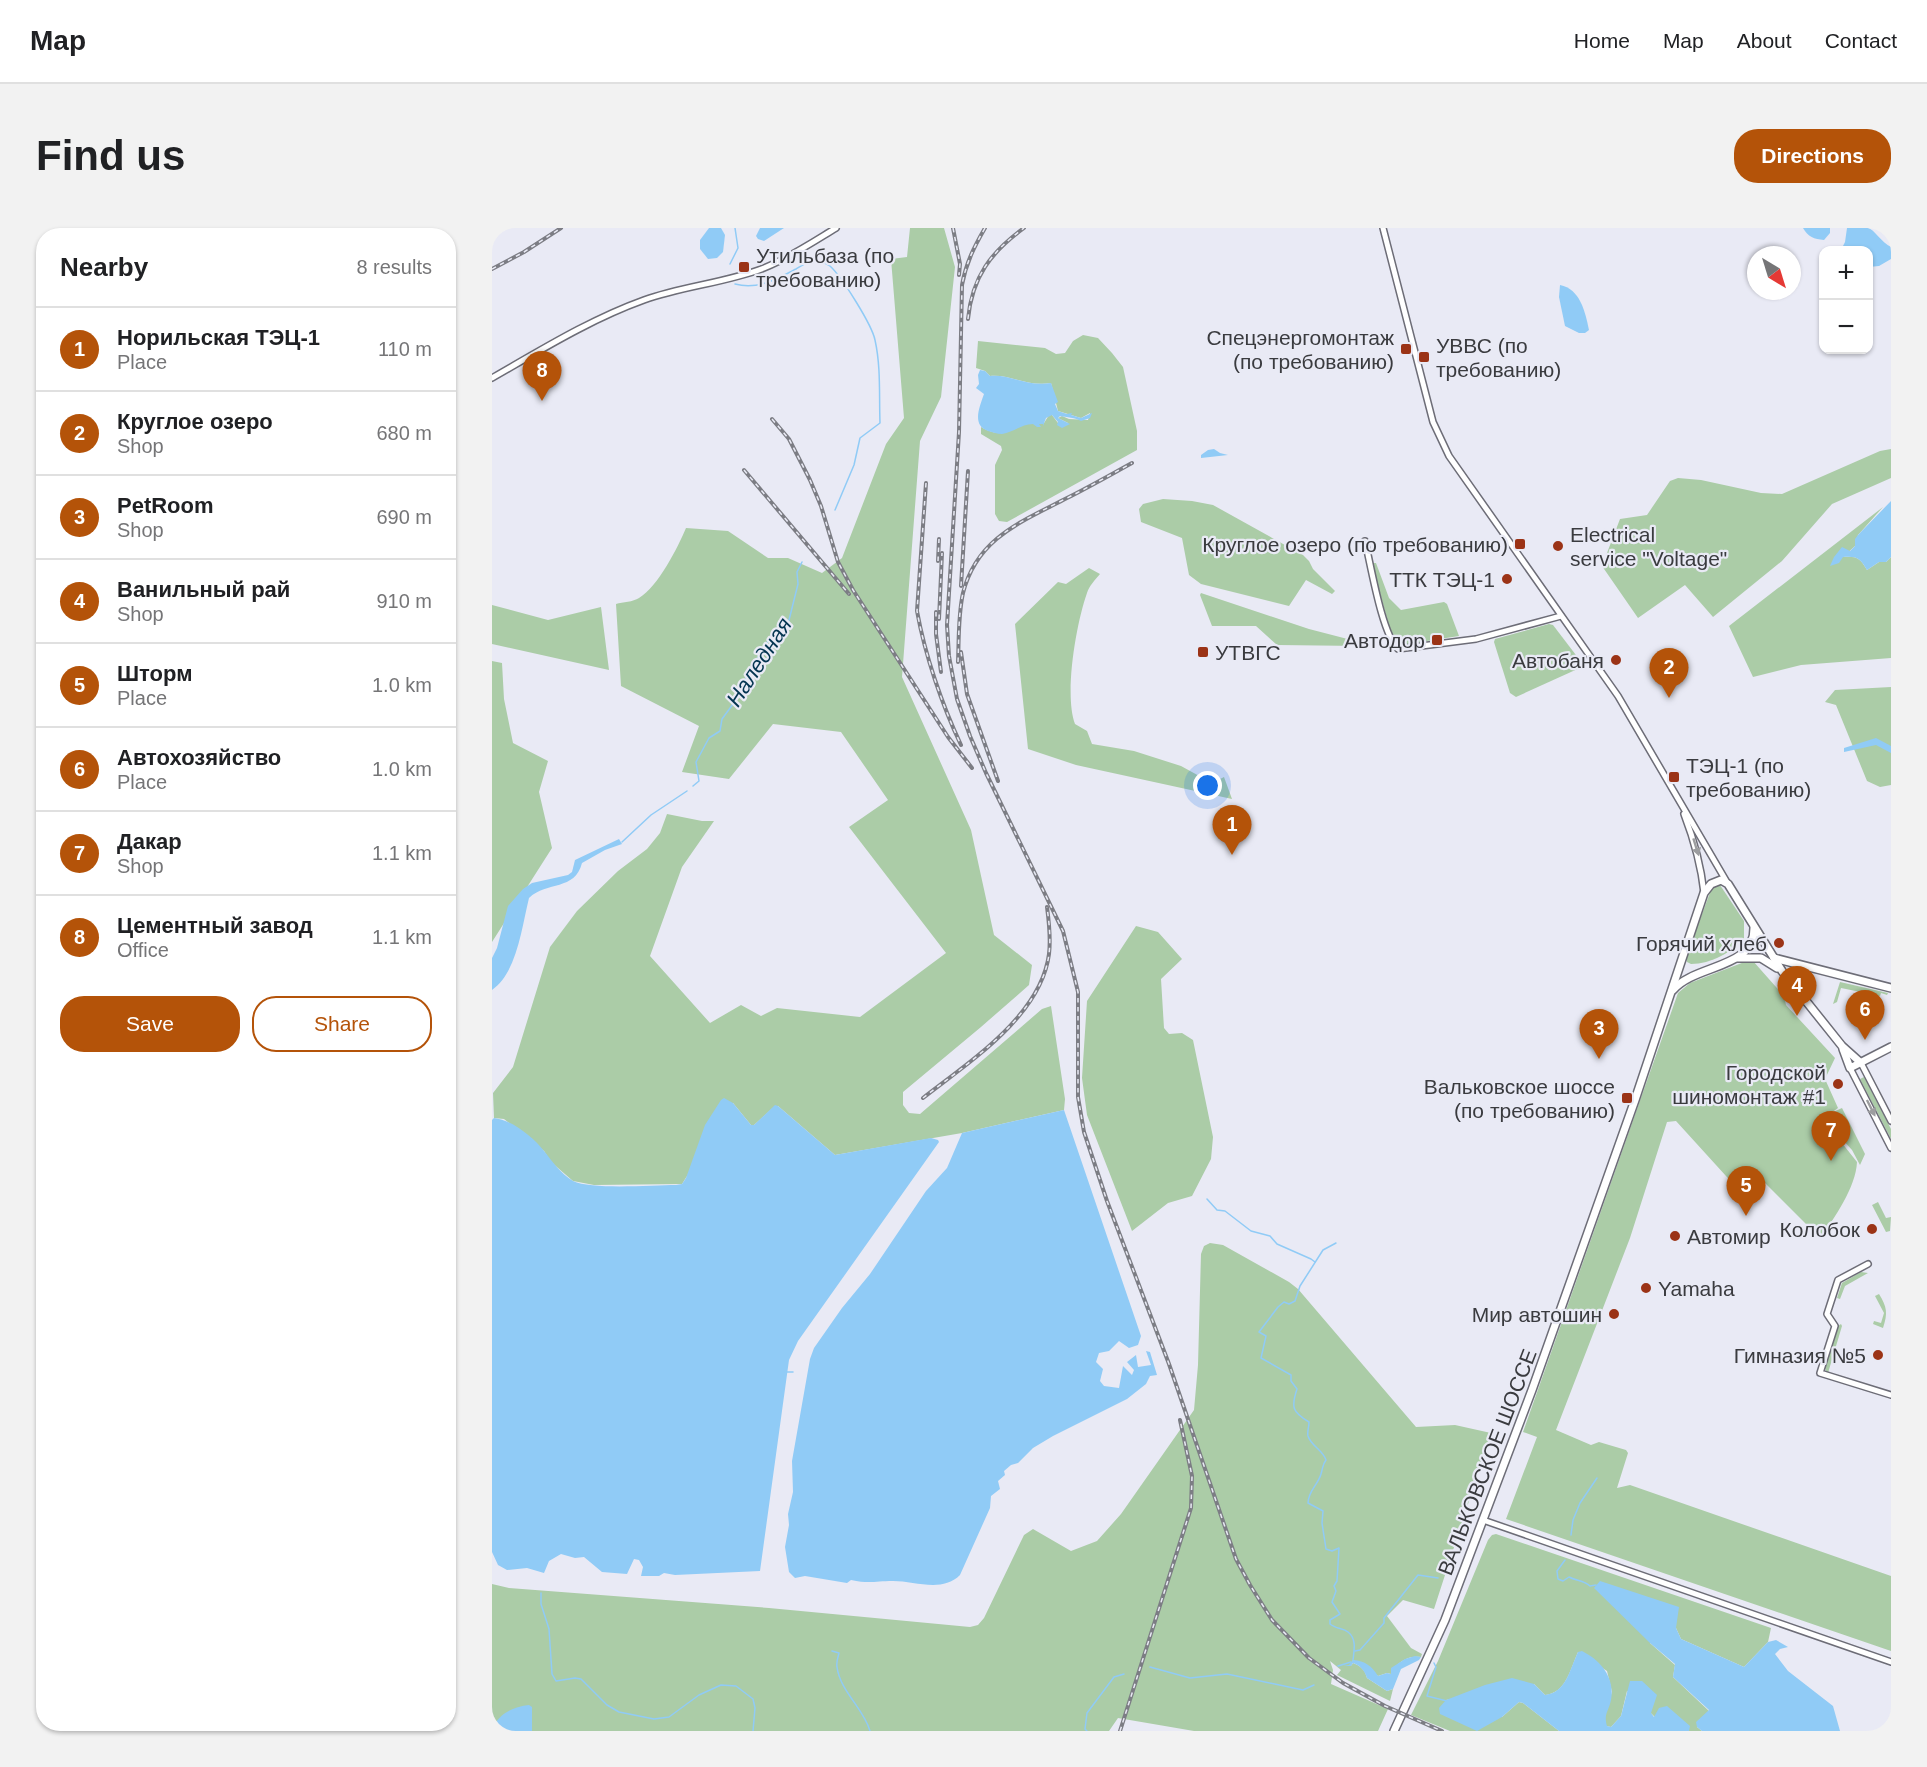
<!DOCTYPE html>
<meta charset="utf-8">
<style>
body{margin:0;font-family:Helvetica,sans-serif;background:#f2f2f2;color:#202124}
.controls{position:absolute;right:18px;top:18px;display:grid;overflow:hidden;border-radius:12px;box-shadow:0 2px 4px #0004}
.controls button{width:54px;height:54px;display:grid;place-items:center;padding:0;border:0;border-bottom:2px solid #e0e0e0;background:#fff;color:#202124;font:30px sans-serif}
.compass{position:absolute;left:1255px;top:18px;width:54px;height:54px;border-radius:50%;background:#fff;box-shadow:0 2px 4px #0004;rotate:142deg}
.you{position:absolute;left:716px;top:558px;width:21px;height:21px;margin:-15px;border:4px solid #fff;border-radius:50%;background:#1a73e8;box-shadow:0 0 0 9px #1a73e833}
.badge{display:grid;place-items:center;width:39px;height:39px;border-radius:50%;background:#b45309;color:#fff;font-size:20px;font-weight:700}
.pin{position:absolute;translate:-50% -50px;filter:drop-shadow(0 2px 3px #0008)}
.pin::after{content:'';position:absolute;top:32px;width:21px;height:18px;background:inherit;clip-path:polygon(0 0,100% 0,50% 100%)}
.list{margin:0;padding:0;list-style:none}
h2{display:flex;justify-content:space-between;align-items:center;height:78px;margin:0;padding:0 24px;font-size:26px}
h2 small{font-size:20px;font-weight:400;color:#757577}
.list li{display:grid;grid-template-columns:39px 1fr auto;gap:18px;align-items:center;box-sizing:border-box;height:84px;padding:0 24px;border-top:2px solid #e0e0e0}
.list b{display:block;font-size:22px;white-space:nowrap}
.list p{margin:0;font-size:20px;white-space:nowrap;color:#757577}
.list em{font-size:20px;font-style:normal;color:#757577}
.actions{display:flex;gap:12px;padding:18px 24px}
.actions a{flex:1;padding:14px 0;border:2px solid #b45309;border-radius:24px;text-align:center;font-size:21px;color:#b45309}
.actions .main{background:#b45309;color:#fff}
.map{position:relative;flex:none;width:1399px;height:1503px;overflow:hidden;border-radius:24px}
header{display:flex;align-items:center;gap:36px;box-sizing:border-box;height:84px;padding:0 30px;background:#fff;border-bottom:2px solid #e0e0e0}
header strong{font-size:28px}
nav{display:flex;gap:33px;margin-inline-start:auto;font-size:21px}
.intro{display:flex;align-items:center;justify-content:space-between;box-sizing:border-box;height:144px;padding:0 36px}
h1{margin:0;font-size:42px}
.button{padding:15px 27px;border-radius:24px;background:#b45309;color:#fff;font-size:21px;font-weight:700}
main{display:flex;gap:36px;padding:0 36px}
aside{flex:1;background:#fff;border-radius:24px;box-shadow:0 2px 4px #0004}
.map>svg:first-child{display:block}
.green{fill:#abcca7}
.water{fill:#90cbf6}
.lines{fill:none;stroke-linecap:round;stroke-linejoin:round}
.stream{stroke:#90cbf6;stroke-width:1.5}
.minor-casing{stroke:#6d6d77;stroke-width:8}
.major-casing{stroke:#6d6d77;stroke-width:10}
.minor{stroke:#fff;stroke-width:5}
.major{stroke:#fff;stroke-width:7}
.rail-casing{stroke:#7c7d84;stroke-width:4}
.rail{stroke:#e9eaf5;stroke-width:1.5;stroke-dasharray:4.5;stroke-linecap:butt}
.oneway{fill:#9c9d9f}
.poi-dot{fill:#9b3316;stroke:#e9eaf5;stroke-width:2}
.labels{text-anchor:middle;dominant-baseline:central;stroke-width:4.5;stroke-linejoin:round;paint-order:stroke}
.poi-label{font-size:21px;fill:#3a3b3f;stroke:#e9eaf5;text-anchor:end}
.street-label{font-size:21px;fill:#3a3b3f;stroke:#e9eaf5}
.water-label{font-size:22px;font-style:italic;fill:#033450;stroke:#e9eaf5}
</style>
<header>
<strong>Map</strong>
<nav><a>Home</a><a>Map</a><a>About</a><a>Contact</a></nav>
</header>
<div class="intro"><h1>Find us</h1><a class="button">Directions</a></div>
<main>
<aside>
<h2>Nearby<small>8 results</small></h2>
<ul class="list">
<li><span class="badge">1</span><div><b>Норильская ТЭЦ-1</b><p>Place</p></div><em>110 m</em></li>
<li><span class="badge">2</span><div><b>Круглое озеро</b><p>Shop</p></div><em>680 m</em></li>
<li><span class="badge">3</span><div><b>PetRoom</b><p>Shop</p></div><em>690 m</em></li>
<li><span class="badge">4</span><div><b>Ванильный рай</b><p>Shop</p></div><em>910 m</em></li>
<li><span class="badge">5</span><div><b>Шторм</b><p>Place</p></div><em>1.0 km</em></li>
<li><span class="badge">6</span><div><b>Автохозяйство</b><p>Place</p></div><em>1.0 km</em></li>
<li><span class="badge">7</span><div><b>Дакар</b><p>Shop</p></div><em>1.1 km</em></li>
<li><span class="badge">8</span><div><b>Цементный завод</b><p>Office</p></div><em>1.1 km</em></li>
</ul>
<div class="actions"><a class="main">Save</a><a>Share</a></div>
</aside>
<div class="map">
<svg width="1399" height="1503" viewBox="0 0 1399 1503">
<rect width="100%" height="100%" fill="#e9eaf5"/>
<!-- green -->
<g class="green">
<path d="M 418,0 L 452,0 L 463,39 L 449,169 L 428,213 L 410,449 L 479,602 L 502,707 L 540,737 L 537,757 L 489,799 L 411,864 L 411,877 L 417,885 L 428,886 L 550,781 L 559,778 L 573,871 L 572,882 L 470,905 L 343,927 L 286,878 L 283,878 L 262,897 L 259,897 L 241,875 L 190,956 L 102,957 L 81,953 L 59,934 L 52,923 L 12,891 L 2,890 L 1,865 L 21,839 L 58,719 L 85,683 L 126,643 L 155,621 L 168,605 L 175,586 L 210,593 L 222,593 L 190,639 L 158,728 L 218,795 L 249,777 L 269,788 L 285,780 L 368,789 L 454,725 L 357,599 L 396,572 L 349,504 L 281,496 L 237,551 L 190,544 L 207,498 L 129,458 L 124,376 C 131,374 141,374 147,370 C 166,359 186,319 194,300 L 236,303 L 276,330 L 296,330 L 330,345 L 350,330 L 394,216 L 412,190 L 399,31 L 415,29 Z"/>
<path d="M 591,107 L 606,110 L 620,125 L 631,139 L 645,203 L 645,222 L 515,294 L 507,293 L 503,286 L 503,237 L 510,222 L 509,218 L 489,206 L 489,199 C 507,209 514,205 531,197 C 537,194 545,196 552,195 L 557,187 L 560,187 L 566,195 L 576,195 L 566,190 L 570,188 L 577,191 L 596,192 L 598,185 L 589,190 L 566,183 L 559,155 C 535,159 518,146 498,148 L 493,143 L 484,140 L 486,113 L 553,120 L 564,126 L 573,125 L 581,113 Z"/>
<path d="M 1399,221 L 1399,250 L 1340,276 L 1290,333 L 1221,389 L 1193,357 L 1146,390 L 1110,338 L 1128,291 L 1155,287 L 1178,253 L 1186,250 L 1209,252 L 1269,265 L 1290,266 L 1388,223 Z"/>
<path d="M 671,271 L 700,273 L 721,277 L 811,327 L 817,333 L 821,341 L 843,363 L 840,366 L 814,352 L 797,378 L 709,356 L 697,347 L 690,310 L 649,294 L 647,281 L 651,276 Z"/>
<path d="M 1391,279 L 1366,307 L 1363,318 L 1351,329 C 1365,328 1368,330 1375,342 L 1387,334 L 1394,334 L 1399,329 L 1399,430 L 1309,437 L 1261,449 L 1237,398 Z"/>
<path d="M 880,335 L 884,335 L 897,370 L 909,382 L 952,374 L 955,376 L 967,408 L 909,417 L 904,414 L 900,409 Z"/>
<path d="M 597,340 L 608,346 C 603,352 597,358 595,365 C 584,396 572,467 583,496 L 595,503 L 600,516 L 642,523 L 689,538 L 720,555 L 732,549 L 740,571 L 584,537 L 536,521 L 523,396 L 566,354 L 574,356 Z"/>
<path d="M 709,365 L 817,401 L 871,415 L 869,418 L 785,417 L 764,398 L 720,398 L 708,367 Z"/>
<path d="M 0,377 L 56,392 L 109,379 L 117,442 L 0,416 Z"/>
<path d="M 1057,396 L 1061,397 L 1090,435 L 1090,439 L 1024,469 L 1018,465 L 1002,414 L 1003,411 Z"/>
<path d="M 0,433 L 10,435 L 12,471 L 21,515 L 56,533 L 47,564 L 60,620 L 0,714 Z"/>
<path d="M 1399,459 L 1399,557 L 1388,559 L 1375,553 L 1344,477 L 1333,474 L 1343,462 Z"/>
<path d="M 1225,656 L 1228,657 L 1252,693 L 1252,710 C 1240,724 1219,736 1199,736 L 1195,734 L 1194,729 L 1219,662 Z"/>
<path d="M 644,698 L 666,704 L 690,731 L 669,751 L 672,800 L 677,806 L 690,805 L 701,812 L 721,909 L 719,931 L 700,968 L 676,975 L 640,1003 L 595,887 L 590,850 L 595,773 Z"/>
<path d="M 1255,733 L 1261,733 L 1292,768 L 1294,777 L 1343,830 L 1333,851 L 1346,880 L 1339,885 L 1350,880 L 1373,926 L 1368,937 L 1360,922 L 1349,910 L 1336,887 L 1346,910 L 1365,934 C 1364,959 1342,991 1328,1010 L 1272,954 L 1254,970 L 1184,893 L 1175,894 L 1138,1010 L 1064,1202 L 1099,1217 L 1107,1214 L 1134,1222 L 1136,1225 L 1125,1260 L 1138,1257 L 1399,1348 L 1399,1423 L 1014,1291 L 1045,1209 L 1031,1204 L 1186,765 L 1198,755 Z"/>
<path d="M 1348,754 L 1396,765 L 1395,767 L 1389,765 L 1388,768 L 1349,760 L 1345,774 L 1341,776 Z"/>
<path d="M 1372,849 L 1399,901 L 1399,911 L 1368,851 Z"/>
<path d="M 1386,974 L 1394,990 L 1399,989 L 1398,1003 L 1394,1004 L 1380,977 Z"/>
<path d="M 718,1015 L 731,1017 L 797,1054 L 806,1061 L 924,1199 L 963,1197 L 999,1205 L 942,1381 L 911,1372 L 895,1388 L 919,1420 L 930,1426 L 929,1429 C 915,1427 904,1435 899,1446 L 895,1445 L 886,1448 L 861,1432 L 859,1438 L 861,1435 C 869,1438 873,1442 875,1450 L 895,1463 L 901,1461 L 898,1473 L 845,1447 L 849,1442 L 838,1433 L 841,1442 L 839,1456 L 896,1481 L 886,1503 L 702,1503 L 626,1490 L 617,1503 L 40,1503 L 40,1479 L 3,1494 L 0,1503 L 0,1356 L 17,1360 L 277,1380 L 478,1399 L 486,1397 L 492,1390 L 532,1307 L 541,1301 L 579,1323 L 605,1313 L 629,1286 L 702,1182 L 706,1137 L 709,1026 L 712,1018 Z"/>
<path d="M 1369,1044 L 1376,1045 L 1353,1058 L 1348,1071 L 1345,1070 L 1350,1055 Z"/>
<path d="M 1387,1066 C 1395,1079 1396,1085 1391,1100 L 1381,1096 L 1382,1093 L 1389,1095 L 1392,1085 L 1383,1068 Z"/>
<path d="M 1349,1096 L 1350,1098 L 1336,1145 L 1334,1144 L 1333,1139 L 1346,1098 Z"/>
<path d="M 1004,1306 L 1279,1400 L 1276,1414 L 1252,1439 L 1189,1411 L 1184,1400 L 1158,1415 L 1183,1437 L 1181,1449 L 1217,1483 L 1205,1499 L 1210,1503 L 1197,1503 L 1197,1498 L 1163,1489 L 1135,1463 L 1129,1488 L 1119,1499 L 1114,1498 L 1112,1488 L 1120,1464 L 1115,1443 L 1086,1424 C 1078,1442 1074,1465 1053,1467 L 1042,1456 L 954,1472 L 1010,1489 L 1027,1474 L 1031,1475 L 1067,1503 L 958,1503 L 919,1487 L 946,1433 L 996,1312 L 1000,1307 Z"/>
</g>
<!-- water -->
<g class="water">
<path d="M 217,0 L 229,0 L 233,7 L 231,24 L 225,30 L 216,31 L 208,21 L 208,12 Z"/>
<path d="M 268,0 L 292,0 L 272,13 L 266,11 L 264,8 Z"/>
<path d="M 1311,0 L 1338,0 L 1338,5 L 1332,12 C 1322,11 1316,9 1311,0 Z"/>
<path d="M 1355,0 C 1361,0 1369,0 1376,0 C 1382,1 1390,15 1399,19 L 1399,31 L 1387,38 L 1377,39 L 1376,22 L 1349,22 L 1353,14 Z"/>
<path d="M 1068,57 C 1088,61 1093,83 1097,102 L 1093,105 L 1087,105 L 1073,98 L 1067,69 Z"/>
<path d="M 488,142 L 493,143 L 498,148 C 518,146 535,159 559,155 L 566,174 L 563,176 L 566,183 L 575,186 L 580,185 L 579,187 L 589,190 L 600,185 L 598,190 L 589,193 C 584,190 574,189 568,188 L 566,190 L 578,196 L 570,200 L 565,197 L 566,194 L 560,187 L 554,190 L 551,198 L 551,196 L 547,196 L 549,199 L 545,199 L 541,196 C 530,196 522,204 510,206 C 505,206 501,204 496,203 C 479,197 488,178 492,166 L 484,160 L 487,156 L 486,147 Z"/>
<path d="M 722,221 L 728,225 L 736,227 L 709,230 L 709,227 L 716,222 Z"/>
<path d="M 1399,273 L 1399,329 L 1394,334 L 1387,334 L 1375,342 C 1368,330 1365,328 1351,329 L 1347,335 L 1338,338 L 1342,329 L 1350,319 L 1358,323 L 1363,318 L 1363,311 L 1366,307 Z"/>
<path d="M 1384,510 L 1399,518 L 1399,525 L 1384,517 L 1352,524 L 1352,520 Z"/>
<path d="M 127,611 L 130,616 L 113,622 L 90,635 C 83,663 55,653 37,670 C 30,698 25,745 0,762 L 0,730 L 5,720 L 16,678 L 31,661 L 40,655 L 76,647 L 80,644 L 83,632 Z"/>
<path d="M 232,870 L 241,875 L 259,897 L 262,897 L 283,877 L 286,878 L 343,927 L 439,910 L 446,912 L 447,914 L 306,1113 L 297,1132 L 268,1343 L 183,1347 L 172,1345 L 167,1348 L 149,1348 L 151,1339 L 147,1332 L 142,1331 L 135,1346 L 110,1344 L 92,1329 L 83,1330 L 69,1326 L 57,1333 L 52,1345 L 35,1340 L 15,1342 L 6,1337 L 0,1324 L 0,892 L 2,890 C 20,892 41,909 52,923 C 60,933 69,946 81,953 C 100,962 160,957 184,957 L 190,956 L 194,950 L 213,897 L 229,872 Z"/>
<path d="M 572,882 L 649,1108 L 646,1117 L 637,1120 L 627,1113 L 617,1123 L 607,1125 L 604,1134 L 611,1141 L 608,1153 L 612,1158 L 627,1160 L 631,1138 L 640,1147 L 642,1142 L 635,1134 L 644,1127 L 646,1139 L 659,1137 L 654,1123 L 658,1124 L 665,1147 L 658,1148 L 654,1156 L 635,1171 L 561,1208 L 541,1220 L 526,1235 L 519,1237 L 512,1243 L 513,1247 L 506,1253 L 508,1261 L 499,1268 L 498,1280 L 468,1347 C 450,1365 423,1353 401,1353 C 383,1353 378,1356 359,1352 L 355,1355 L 313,1348 L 303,1350 L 297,1344 L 293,1319 L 297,1297 L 296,1286 L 301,1264 L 300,1233 L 318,1131 L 322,1120 L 350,1080 L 378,1046 L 434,963 L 455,940 L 470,905 Z"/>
<path d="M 1108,1353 L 1187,1379 L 1184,1400 L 1189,1411 L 1252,1439 L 1276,1414 L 1284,1412 L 1296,1419 L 1288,1421 L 1283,1426 L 1296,1443 L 1341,1478 L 1348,1503 L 1210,1503 L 1205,1499 L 1204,1494 L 1217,1482 L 1181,1449 L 1183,1436 L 1158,1415 L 1102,1360 Z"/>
<path d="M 1090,1423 C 1110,1433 1125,1452 1118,1476 C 1115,1485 1112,1488 1115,1498 L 1119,1499 L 1129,1488 L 1138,1453 L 1150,1453 L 1165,1467 L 1159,1485 L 1162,1489 L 1167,1480 L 1175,1478 L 1198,1498 L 1197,1503 L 1067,1503 L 1031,1475 L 1027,1474 L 1010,1489 L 985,1503 L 948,1486 L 947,1480 L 954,1472 L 993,1457 L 1020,1450 L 1042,1456 L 1053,1467 C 1074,1465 1078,1441 1086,1424 Z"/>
<path d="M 923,1428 L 929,1429 L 927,1432 L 909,1441 L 901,1461 L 895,1463 L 875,1450 C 873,1443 868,1437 861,1435 L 859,1438 L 851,1438 L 857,1437 L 861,1432 C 873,1433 880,1438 886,1448 L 895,1445 L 899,1446 L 899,1440 L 913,1431 Z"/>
<path d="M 37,1477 L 40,1479 L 40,1503 L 0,1503 C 5,1486 20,1479 37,1477 Z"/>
</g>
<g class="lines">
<!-- stream -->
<g class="stream">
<path d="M 238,36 L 246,20 L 243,0"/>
<path d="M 243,56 C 266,62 285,51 304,41 C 309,38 315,34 320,33 C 326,32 334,35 338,38 C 350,49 380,97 383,112 C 389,139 387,167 388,195 L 368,210 L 362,237 L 343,282"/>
<path d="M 201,558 L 207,553 L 204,534 L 217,510 L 228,503 L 230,491 L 244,472 L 254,450 L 280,406 L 290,401 L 297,392 L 306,356 L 305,344 L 310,334"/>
<path d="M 130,614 L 159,587 L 195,563"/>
<path d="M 715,971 L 725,982 L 733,983 L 759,1003 L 778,1008 L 785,1016 L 819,1031 L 823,1034"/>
<path d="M 844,1015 L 831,1022 L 808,1058 L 803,1073 L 797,1076 L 792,1074 L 786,1079 L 767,1104 L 774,1108 L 769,1130 L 799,1147 L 799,1153 L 805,1161 C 799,1179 800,1184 817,1194 C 817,1199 815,1204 816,1208 C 819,1218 831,1222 834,1232 C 830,1237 831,1240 829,1246 C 826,1257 816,1263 816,1275 L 831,1283 L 830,1295 L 834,1321 L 840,1323 L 847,1320 L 845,1353 L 842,1358 L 844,1363 L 840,1374 L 848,1386 L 838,1392 L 838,1396 C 844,1401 851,1400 856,1404 C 865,1411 862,1423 861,1432"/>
<path d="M 293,1144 L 301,1144"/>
<path d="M 1079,1307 L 1081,1292 L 1088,1275 L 1105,1250"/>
<path d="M 1073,1332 L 1065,1343 L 1066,1351 L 1071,1353 L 1077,1349 C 1084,1353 1092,1352 1098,1358 L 1104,1357"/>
<path d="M 49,1365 L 49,1376 L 57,1401 L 60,1446 L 64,1453 L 83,1450 L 89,1451 L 115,1477 L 127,1484 L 162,1491 L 177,1489 L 207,1467 L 229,1457 L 244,1458 L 261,1471 L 263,1480 L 261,1503"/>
<path d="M 340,1423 L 347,1425 C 346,1429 344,1435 345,1439 C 348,1463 372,1481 378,1503"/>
<path d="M 863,1423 L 868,1422 L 892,1395 L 892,1390 L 926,1347 L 946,1350"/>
<path d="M 942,1435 L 944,1439 L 935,1468 L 955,1473"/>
<path d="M 846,1438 L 859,1434"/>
<path d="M 658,1439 L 698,1450 L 735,1446 L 811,1462 L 822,1457"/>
<path d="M 595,1503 L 593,1501 L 595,1485 L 622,1449 L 632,1446"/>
</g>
<!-- minor casing -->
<g class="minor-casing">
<g id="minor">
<path d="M 891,0 L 941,194 L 957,228 L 1126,468 L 1236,656"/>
<path d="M 0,150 C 49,122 99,91 152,72 C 191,58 233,55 272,40 C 297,30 321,14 344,0"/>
<path d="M 873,313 C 879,338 890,406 906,421 L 984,411 L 1069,388"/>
<path d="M 1192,586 C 1202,612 1209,637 1212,665"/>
<path d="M 1369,835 L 1399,893"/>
<path d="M 1358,840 L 1399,920"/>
<path d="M 1376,1036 L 1346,1052 L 1335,1086 L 1343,1098 L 1328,1145 L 1399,1167"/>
<path d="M 991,1292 L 1399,1434"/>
</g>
</g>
<!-- major casing -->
<g class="major-casing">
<g id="major">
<path d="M 1246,730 L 1269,730 L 1285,740"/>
<path d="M 1282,730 L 1399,760"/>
<path d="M 1181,762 C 1203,736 1263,741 1262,700"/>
<path d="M 1351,821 L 1358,840 L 1399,819"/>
<path d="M 902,1503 L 953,1392 L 1040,1162 L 1143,872 L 1212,665 L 1219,656 L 1229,652 L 1236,656 L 1290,743 L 1350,818 L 1369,835"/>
</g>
</g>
<!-- minor -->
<use href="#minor" class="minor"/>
<!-- major -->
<use href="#major" class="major"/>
<!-- rail casing -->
<g class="rail-casing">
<g id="rail">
<path d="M 461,0 L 468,36 L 467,47"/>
<path d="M 493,0 C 482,19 474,35 470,57 L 467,204 L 455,397 L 457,428 L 465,471 L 478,508 L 494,545 L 571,703 L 586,764 L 586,869 L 592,904 L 615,973 L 677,1136 L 744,1331 L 758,1357 L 780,1392 L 817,1430 L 851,1455 L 893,1478 L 950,1503"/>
<path d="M 0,41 L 32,24 L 69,0"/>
<path d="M 476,91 C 480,49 499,24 532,0"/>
<path d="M 280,191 L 297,211 L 318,252 L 329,278 L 346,334 L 361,362 L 456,509 L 480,540"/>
<path d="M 252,242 L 357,366"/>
<path d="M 434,255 L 425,383 C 433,427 450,477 469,517"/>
<path d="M 446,333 L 447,311"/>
<path d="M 469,358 L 476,243"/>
<path d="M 444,384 L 444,406 L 449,444"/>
<path d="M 447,391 L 450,325"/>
<path d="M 469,424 L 475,466 L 506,553"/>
<path d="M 466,434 C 467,411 466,388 471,365 C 485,310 529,294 575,270 C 597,259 618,247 640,235"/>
<path d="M 431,870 C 477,834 549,788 557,726 C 559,710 557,694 555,679"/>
<path d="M 628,1503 L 699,1280 L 700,1248 L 688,1192"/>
</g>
</g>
<!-- rail -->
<use href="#rail" class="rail"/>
</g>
<!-- one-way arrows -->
<defs><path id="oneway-solid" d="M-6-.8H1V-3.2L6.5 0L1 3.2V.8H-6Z" transform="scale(1.5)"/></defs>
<g class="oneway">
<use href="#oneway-solid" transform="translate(1204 619) rotate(73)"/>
<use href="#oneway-solid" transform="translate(1379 880) rotate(63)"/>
</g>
<!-- markers -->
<g class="poi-dot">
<rect x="246" y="33" width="12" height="12" rx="3"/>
<rect x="908" y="115" width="12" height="12" rx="3"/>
<rect x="926" y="123" width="12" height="12" rx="3"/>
<rect x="1022" y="310" width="12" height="12" rx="3"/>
<circle cx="1066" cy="318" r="6"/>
<circle cx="1015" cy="351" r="6"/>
<rect x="939" y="406" width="12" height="12" rx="3"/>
<rect x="705" y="418" width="12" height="12" rx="3"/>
<circle cx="1124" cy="432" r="6"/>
<rect x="1176" y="543" width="12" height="12" rx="3"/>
<circle cx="1287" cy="715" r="6"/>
<circle cx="1346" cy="856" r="6"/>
<rect x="1129" y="864" width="12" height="12" rx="3"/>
<circle cx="1380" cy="1001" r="6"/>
<circle cx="1183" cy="1008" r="6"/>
<circle cx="1154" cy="1060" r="6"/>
<circle cx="1122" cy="1086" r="6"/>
<circle cx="1386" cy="1127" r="6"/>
</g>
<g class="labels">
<!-- poi labels -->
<g class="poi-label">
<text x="264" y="27" text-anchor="start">Утильбаза (по<tspan x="264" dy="24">требованию)</tspan></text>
<text x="902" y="109">Спецэнергомонтаж<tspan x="902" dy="24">(по требованию)</tspan></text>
<text x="944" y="117" text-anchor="start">УВВС (по<tspan x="944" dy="24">требованию)</tspan></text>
<text x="1078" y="306" text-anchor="start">Electrical<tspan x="1078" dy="24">service "Voltage"</tspan></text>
<text x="1016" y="316">Круглое озеро (по требованию)</text>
<text x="1003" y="351">ТТК ТЭЦ-1</text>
<text x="933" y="412">Автодор</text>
<text x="723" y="424" text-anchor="start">УТВГС</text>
<text x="1112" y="432">Автобаня</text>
<text x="1194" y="537" text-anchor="start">ТЭЦ-1 (по<tspan x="1194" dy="24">требованию)</tspan></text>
<text x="1275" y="715">Горячий хлеб</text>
<text x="1334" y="844">Городской<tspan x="1334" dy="24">шиномонтаж #1</tspan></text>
<text x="1123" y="858">Вальковское шоссе<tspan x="1123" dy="24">(по требованию)</tspan></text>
<text x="1368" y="1001">Колобок</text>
<text x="1195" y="1008" text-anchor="start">Автомир</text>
<text x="1166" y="1060" text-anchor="start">Yamaha</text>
<text x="1110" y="1086">Мир автошин</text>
<text x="1374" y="1127">Гимназия №5</text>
</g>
<!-- street labels -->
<g class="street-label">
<text transform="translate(995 1234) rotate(-69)">ВАЛЬКОВСКОЕ ШОССЕ</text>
</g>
<!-- water labels -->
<g class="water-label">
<text transform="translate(267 434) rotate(-57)">Наледная</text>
</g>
</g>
</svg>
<div class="controls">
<button>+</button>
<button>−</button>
</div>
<svg class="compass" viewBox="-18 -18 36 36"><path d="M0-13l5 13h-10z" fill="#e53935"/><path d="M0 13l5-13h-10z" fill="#757577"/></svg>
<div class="you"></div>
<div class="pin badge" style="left:740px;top:627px">1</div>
<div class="pin badge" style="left:1177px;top:470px">2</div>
<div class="pin badge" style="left:1107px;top:831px">3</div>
<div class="pin badge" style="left:1305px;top:788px">4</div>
<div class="pin badge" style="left:1254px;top:988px">5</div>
<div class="pin badge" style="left:1373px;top:812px">6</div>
<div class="pin badge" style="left:1339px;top:933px">7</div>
<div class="pin badge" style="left:50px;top:173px">8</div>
</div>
</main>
